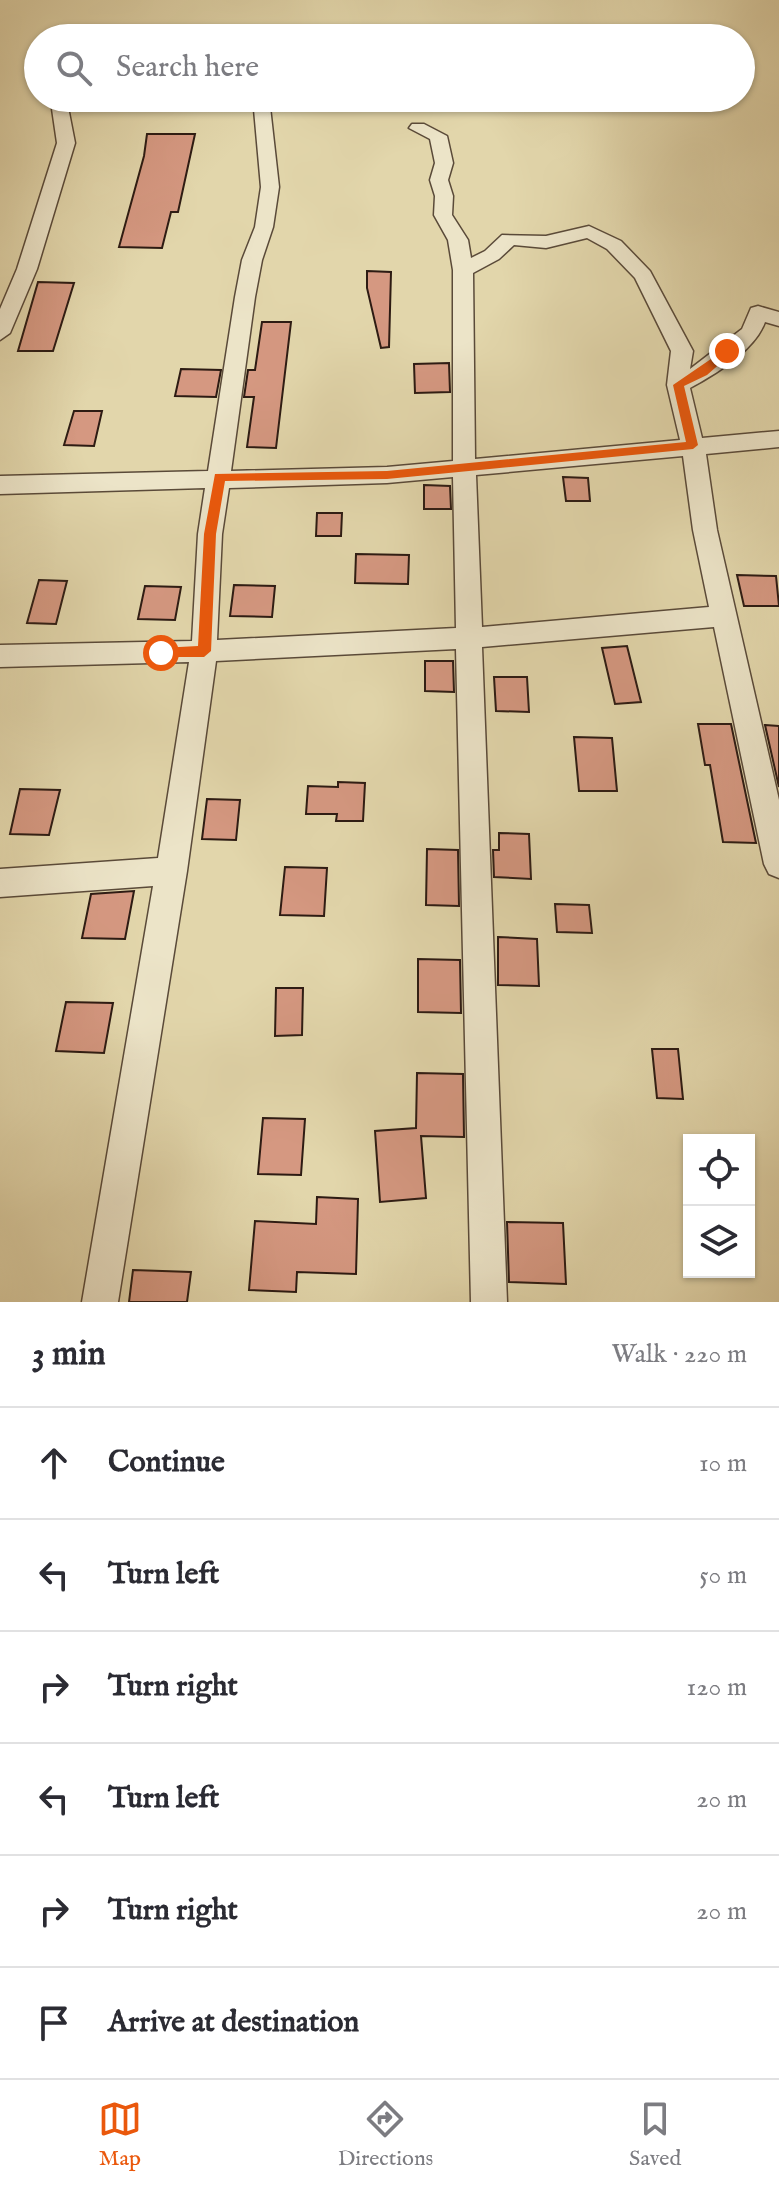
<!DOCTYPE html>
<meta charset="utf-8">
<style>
body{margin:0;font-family:"IM FELL English",serif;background:#f2f2f3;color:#2b2b33}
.controls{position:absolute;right:24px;bottom:24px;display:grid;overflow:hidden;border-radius:0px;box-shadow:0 2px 6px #0004}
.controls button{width:72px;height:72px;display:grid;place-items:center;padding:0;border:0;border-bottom:2px solid #e1e1e2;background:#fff;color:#2b2b33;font:40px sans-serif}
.stop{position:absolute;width:24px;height:24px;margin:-18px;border:6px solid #ea580c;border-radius:50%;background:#fff}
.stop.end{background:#ea580c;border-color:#fff;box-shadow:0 2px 8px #0008}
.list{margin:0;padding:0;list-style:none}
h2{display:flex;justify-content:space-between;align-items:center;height:104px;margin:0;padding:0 32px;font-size:34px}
h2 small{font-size:26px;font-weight:400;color:#7c7c81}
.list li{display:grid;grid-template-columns:52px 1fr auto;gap:24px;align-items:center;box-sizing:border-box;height:112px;padding:0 32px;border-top:2px solid #e1e1e2}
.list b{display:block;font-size:30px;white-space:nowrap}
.list em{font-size:26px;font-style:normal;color:#7c7c81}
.icon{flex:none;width:44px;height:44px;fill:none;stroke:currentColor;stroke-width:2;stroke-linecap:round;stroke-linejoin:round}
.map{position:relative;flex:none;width:779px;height:1302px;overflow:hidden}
.search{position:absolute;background:#fff;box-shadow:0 2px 6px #0004;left:24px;right:24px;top:24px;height:88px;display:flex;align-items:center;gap:20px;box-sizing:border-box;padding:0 28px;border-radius:44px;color:#7c7c81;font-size:30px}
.sheet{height:776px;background:#fff}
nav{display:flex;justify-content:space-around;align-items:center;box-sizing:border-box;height:112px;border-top:2px solid #e1e1e2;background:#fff;font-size:22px;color:#7c7c81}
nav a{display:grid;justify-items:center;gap:4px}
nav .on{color:#ea580c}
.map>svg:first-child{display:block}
.building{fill:#d59881;stroke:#2d1b13;stroke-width:2}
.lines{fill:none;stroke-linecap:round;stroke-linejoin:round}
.minor-casing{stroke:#5a4a39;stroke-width:3}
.minor{fill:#ece4c8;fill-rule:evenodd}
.route{fill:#ea580c}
</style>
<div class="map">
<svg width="779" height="1302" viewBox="0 0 779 1302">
<rect width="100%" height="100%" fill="#e2d6ab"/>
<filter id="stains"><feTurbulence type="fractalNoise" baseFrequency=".0025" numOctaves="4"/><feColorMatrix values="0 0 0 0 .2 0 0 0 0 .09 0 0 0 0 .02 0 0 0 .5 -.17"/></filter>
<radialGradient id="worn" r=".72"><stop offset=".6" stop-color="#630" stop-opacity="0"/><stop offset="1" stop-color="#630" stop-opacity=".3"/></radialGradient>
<!-- building -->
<g class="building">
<path d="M 147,134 L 195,134 L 178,212 L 171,212 L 162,248 L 119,247 L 144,156 Z"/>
<path d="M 367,271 L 391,272 L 389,347 L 381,348 L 367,288 Z"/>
<path d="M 38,282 L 74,283 L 53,351 L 18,351 Z"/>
<path d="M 262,322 L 291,322 L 276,448 L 247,447 L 254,397 L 244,397 L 248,370 L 255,370 Z"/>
<path d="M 449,363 L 450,392 L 415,393 L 414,364 Z"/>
<path d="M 181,369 L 221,370 L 216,397 L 175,396 Z"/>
<path d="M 74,411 L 102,411 L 94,446 L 64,445 Z"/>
<path d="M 563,477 L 588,478 L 590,501 L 566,501 Z"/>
<path d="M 424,485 L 450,486 L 451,509 L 424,509 Z"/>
<path d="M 317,513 L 342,513 L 341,536 L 316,536 Z"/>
<path d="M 356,554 L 409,555 L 408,584 L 355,583 Z"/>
<path d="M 737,575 L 776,576 L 779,606 L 744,606 Z"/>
<path d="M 39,580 L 67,581 L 56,624 L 27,623 Z"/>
<path d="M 234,585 L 275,586 L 272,617 L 230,616 Z"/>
<path d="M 145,586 L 181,587 L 175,620 L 138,619 Z"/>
<path d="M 627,646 L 641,702 L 615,704 L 602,648 Z"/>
<path d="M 425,661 L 453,661 L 454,692 L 425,691 Z"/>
<path d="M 494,677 L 527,677 L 529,712 L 496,711 Z"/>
<path d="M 698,724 L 731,724 L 756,843 L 723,842 L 710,765 L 705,765 Z"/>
<path d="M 765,725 L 779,726 L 779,787 Z"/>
<path d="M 574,737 L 612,738 L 617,791 L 579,791 Z"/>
<path d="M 338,782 L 365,783 L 363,821 L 336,821 L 337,814 L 306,814 L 308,786 L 338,787 Z"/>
<path d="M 20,789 L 60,790 L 49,835 L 10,834 Z"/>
<path d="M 207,799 L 240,800 L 236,840 L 202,839 Z"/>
<path d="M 499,833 L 529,834 L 531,879 L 494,877 L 493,850 L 499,850 Z"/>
<path d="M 427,849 L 458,850 L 459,906 L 426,905 Z"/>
<path d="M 285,867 L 327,868 L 324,916 L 280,915 Z"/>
<path d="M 134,891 L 125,939 L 82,938 L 91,894 Z"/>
<path d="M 555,904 L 589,905 L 592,933 L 557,932 Z"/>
<path d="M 498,937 L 537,939 L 539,986 L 498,985 Z"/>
<path d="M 418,959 L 460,960 L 461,1013 L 418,1012 Z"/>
<path d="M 276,988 L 303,988 L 302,1035 L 275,1036 Z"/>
<path d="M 66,1002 L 113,1003 L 104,1053 L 56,1051 Z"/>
<path d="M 652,1049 L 678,1049 L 683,1099 L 657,1098 Z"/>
<path d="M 417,1073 L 463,1074 L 464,1137 L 421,1136 L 426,1198 L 380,1202 L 375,1131 L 416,1128 Z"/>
<path d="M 263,1118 L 305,1119 L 301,1175 L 258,1174 Z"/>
<path d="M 317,1197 L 358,1199 L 356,1274 L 297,1272 L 296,1292 L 249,1290 L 255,1221 L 316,1224 Z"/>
<path d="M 507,1222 L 563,1223 L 566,1284 L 509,1282 Z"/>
<path d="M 133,1270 L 191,1272 L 187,1302 L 129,1302 Z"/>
</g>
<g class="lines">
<!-- minor casing -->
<g class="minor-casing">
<g id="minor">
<path d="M 53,98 L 65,98 L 67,102 L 75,143 L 37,269 L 10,333 L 0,340 L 0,309 L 17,269 L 57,143 L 51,102 Z"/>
<path d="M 253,98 L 269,98 L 279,187 L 273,227 L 262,260 L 255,297 L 231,471 L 387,467 L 453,461 L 453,270 L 448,240 L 434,215 L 435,196 L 430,180 L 435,163 L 430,139 L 409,128 L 412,124 L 424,124 L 447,136 L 453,163 L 448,180 L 453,196 L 452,215 L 468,240 L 471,258 L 485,251 L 502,235 L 546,236 L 589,226 L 621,241 L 650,271 L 693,351 L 690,369 L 742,329 L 751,308 L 758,306 L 779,312 L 779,326 L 765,322 C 755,350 716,374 690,388 L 702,438 L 779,431 L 779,447 L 706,454 L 717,530 L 779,800 L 779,878 L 769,874 L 764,864 L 714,627 L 482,647 L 507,1302 L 471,1302 L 456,649 L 216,661 L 187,871 L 118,1302 L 82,1302 L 153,886 L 0,897 L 0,869 L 158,858 L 189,662 L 0,667 L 0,645 L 192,641 L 198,534 L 205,488 L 0,494 L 0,476 L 208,471 L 235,297 L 242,260 L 255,227 L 261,187 ZM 587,238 L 607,249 L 635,278 L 671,351 L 667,385 L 680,440 L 475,459 L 473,273 L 499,259 L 514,245 L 546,248 ZM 683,456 L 693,530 L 709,607 L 482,627 L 476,475 ZM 453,477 L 456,628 L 217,640 L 222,534 L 229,488 L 387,483 Z"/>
</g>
</g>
<!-- minor -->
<use href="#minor" class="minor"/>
</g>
<!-- route -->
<path class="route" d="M 727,348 L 731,349 L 731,354 L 707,375 L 684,386 L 698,445 L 693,449 L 387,479 L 225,481 L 216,534 L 211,651 L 204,657 L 156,657 L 154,653 L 161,648 L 198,646 L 204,534 L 215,474 L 387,471 L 686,442 L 673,385 Z"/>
<rect width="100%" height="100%" filter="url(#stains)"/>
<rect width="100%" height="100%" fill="url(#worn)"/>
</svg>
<div class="controls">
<button><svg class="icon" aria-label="locate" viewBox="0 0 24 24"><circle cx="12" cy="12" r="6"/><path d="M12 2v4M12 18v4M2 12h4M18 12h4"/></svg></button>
<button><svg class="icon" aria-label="layers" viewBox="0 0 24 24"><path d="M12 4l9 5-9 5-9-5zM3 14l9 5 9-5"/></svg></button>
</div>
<div class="stop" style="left:161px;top:653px"></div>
<div class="stop end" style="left:727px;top:351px"></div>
<div class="search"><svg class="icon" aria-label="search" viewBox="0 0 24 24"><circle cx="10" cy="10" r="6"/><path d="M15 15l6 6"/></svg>Search here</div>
</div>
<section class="sheet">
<h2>3 min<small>Walk · 220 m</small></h2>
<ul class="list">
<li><svg class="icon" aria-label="ahead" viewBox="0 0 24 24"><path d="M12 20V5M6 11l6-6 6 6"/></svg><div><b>Continue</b></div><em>10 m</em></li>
<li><svg class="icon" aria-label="left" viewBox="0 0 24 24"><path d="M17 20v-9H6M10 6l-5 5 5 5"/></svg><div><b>Turn left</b></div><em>50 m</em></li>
<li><svg class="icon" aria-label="right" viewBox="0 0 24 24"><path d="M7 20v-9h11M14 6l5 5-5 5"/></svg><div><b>Turn right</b></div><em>120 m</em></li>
<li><svg class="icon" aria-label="left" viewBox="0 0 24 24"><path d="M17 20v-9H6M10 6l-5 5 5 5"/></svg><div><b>Turn left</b></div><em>20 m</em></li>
<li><svg class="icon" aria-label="right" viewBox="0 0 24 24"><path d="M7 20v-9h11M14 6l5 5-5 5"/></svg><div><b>Turn right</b></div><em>20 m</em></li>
<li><svg class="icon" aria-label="arrive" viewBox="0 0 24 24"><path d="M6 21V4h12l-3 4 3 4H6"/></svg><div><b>Arrive at destination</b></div></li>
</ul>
</section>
<nav>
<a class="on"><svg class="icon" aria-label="map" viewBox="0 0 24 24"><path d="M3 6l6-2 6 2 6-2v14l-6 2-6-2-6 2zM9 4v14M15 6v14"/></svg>Map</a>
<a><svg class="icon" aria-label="directions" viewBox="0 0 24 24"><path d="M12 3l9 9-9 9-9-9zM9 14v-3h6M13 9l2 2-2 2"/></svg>Directions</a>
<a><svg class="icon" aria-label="saved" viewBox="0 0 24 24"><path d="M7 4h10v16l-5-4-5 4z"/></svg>Saved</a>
</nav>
